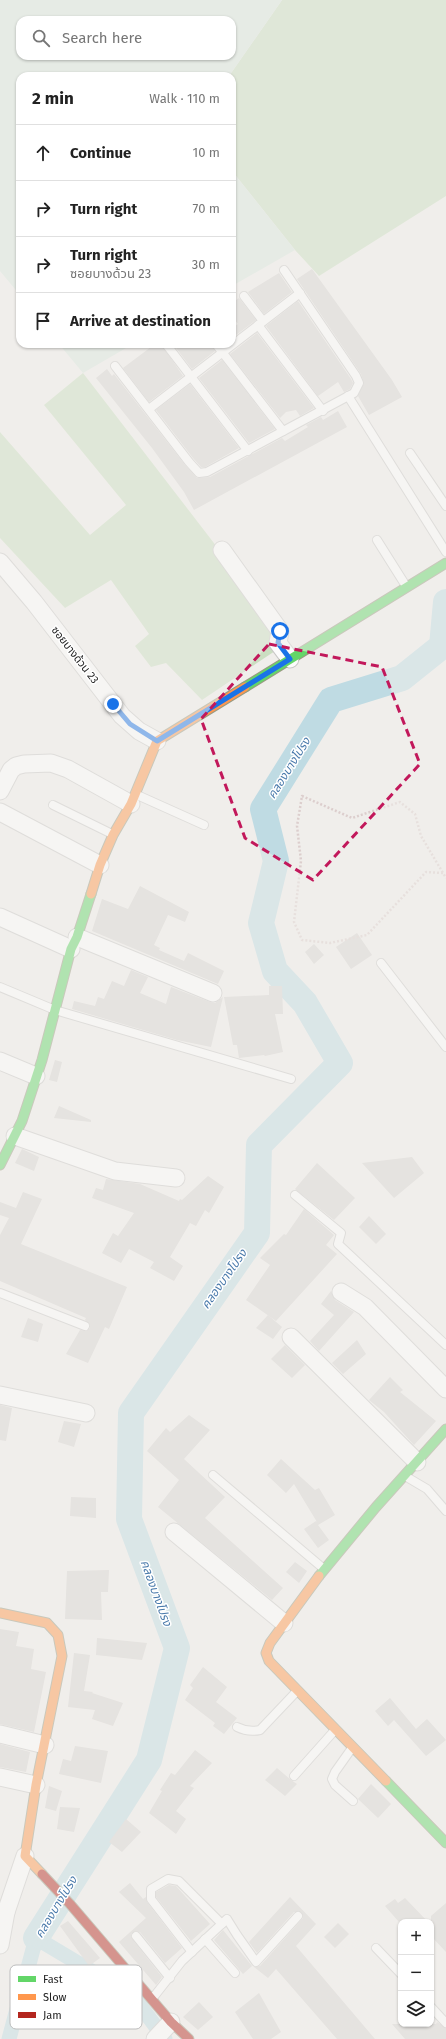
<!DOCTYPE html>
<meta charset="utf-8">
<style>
body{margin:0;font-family:"Fira Sans","Noto Sans Thai",sans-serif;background:#f6f6f6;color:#222}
.controls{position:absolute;right:12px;bottom:12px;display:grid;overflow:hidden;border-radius:8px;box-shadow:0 1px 3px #0004}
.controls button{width:36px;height:36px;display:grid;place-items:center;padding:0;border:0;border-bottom:1px solid #e0e0e0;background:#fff;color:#222;font:20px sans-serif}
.stop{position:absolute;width:12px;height:12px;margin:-9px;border:3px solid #1a73e8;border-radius:50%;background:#fff}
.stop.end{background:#1a73e8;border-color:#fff;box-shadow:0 1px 4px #0008}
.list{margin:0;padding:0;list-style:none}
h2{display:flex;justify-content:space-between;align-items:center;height:52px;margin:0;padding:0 16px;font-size:17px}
h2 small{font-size:13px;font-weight:400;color:#767676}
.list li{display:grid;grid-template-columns:26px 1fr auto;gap:12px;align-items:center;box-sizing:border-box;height:56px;padding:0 16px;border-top:1px solid #e0e0e0}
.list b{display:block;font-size:15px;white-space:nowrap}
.list p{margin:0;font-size:13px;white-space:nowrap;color:#767676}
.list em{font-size:13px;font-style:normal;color:#767676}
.icon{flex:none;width:22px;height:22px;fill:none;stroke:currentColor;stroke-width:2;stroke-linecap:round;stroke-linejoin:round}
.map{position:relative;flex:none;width:446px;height:2039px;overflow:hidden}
.search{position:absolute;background:#fff;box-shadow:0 1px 3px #0004;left:16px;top:16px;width:220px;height:44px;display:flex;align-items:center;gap:10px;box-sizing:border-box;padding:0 14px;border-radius:12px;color:#767676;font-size:15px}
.panel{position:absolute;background:#fff;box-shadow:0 1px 3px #0004;left:16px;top:72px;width:220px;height:276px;border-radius:12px}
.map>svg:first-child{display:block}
.forest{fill:#cbdec1}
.wetland{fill:#d9e6de;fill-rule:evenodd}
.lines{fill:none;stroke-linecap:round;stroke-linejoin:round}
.canal{stroke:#bfdbe3;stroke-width:15}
.river{stroke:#bfdbe3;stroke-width:26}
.building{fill:#d7d4d2}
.lane-casing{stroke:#c9c8c7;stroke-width:10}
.street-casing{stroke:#c9c8c7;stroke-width:19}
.fast-casing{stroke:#999a82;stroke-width:11}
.slow-casing{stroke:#999a82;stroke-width:11}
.jam-casing{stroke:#999a82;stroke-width:11}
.path{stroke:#dccecd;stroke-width:2.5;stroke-dasharray:2 2;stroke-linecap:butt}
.lane{stroke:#fdfcfc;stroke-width:8}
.street{stroke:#fdfcfc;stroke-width:17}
.fast{stroke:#63d668;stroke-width:9}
.slow{stroke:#ff974d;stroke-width:9}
.jam{stroke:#b3261e;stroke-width:9}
.route{stroke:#1a73e8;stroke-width:5}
.marked{fill:none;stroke:#c2185b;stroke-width:3;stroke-dasharray:8 5;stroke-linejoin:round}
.labels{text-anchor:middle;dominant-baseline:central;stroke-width:3;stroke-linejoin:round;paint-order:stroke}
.street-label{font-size:11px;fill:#222;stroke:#fff}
.water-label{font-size:12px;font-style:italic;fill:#4a7aab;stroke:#fff}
.key{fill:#fff;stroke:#bdbdbd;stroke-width:1}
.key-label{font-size:11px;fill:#222}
</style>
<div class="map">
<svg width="446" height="2039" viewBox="0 0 446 2039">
<rect width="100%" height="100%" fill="#f0eeeb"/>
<!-- forest -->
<g class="forest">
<path d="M 282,0 L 446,0 L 446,196 L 319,276 L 295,250 L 232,171 L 232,76 L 229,76 Z"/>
<path d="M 83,373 L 284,634 L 278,649 L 202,700 L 166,663 L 151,667 L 135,646 L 149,634 L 111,580 L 65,608 L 0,538 L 0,432 L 90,535 L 126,505 L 44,405 Z"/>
</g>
<!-- wetland -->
<g class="wetland">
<path d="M 0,0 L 282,0 L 229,76 L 20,76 L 20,295 L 0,271 ZM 20,20 L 232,20 L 232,56 L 20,56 Z"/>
<path d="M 232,171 L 295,250 L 232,286 Z"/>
<path d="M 59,344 L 133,344 L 83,373 Z"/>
</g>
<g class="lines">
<!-- canal -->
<path class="canal" d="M 9,2039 L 36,1938 L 133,1996 L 165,2039"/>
<!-- river -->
<path class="river" d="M 36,1938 L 149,1760 L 177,1648 L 129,1519 L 131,1413 L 257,1233 L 259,1145 L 340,1063 L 305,1003 L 275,971 L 261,923 L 276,861 L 263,809 L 331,700 L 402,678 L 442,646 L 446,602"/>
</g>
<!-- building -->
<g class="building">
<path d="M 312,269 L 392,380 L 402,397 L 369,415 L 358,396 L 364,383 L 361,374 L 297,279 Z"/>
<path d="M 279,273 L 292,292 L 264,314 L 248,292 Z"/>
<path d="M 239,298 L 256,320 L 232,338 L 232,328 L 238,324 L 232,316 L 232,303 Z"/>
<path d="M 298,301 L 351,379 L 353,383 L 350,389 L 344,392 L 338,382 L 318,396 L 266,326 Z"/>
<path d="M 257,333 L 314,408 L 300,416 L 296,410 L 286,412 L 280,418 L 230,354 Z"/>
<path d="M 155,344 L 161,344 L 183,376 L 149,402 L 123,368 Z"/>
<path d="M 173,344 L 211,344 L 215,351 L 192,369 Z"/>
<path d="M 222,360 L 275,429 L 249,443 L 199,378 Z"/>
<path d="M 107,369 L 112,376 L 114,374 L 185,465 L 197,478 L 210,477 L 282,438 L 285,441 L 308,427 L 306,425 L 321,417 L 323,420 L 338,411 L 347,427 L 194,510 L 184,492 L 152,448 L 96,378 Z"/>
<path d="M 190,384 L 239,448 L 205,467 L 201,467 L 193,458 L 156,410 Z"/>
<path d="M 140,886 L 189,912 L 185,922 L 168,915 L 154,945 L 160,948 L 159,950 L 184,961 L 188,953 L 224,971 L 218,984 L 92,931 L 102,899 L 128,909 Z"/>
<path d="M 357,933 L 372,955 L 351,969 L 336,947 Z"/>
<path d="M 314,944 L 324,955 L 314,964 L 305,952 Z"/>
<path d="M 131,970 L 148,977 L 140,993 L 166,1004 L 171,987 L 210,1002 L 215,1003 L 223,997 L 211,1047 L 177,1040 L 72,1009 L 74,1001 L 95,1006 L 98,997 L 104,999 L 112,981 L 124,986 Z"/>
<path d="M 269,986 L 282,986 L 283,1014 L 275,1014 L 283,1052 L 265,1056 L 264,1055 L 239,1058 L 237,1045 L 233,1045 L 224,997 L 269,995 Z"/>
<path d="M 55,1060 L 62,1062 L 57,1082 L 49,1080 Z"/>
<path d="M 59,1106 L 91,1120 L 91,1122 L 54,1118 Z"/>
<path d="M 22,1149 L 39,1157 L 34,1171 L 15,1163 Z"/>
<path d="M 412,1157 L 424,1173 L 394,1198 L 362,1163 Z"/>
<path d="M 317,1163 L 355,1198 L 334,1220 L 295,1189 Z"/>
<path d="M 208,1176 L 224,1187 L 209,1213 L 205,1210 L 196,1226 L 190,1223 L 170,1257 L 183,1266 L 174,1281 L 150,1268 L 154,1262 L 129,1249 L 121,1263 L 102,1253 L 113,1233 L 118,1236 L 134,1213 L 92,1198 L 96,1188 L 103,1190 L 106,1179 L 140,1184 L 179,1201 L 180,1199 L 182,1200 Z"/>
<path d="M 23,1192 L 42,1199 L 21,1244 L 127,1287 L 109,1329 L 105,1327 L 88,1363 L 66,1354 L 80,1330 L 86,1331 L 90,1328 L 90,1325 L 85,1320 L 86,1318 L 0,1281 L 0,1235 L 9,1218 L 0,1215 L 0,1202 L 16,1208 Z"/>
<path d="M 304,1209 L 334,1235 L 326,1245 L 337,1254 L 276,1321 L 246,1300 L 270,1265 L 260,1258 L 284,1234 L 286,1235 Z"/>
<path d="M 369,1216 L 386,1234 L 376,1244 L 359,1227 Z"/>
<path d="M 331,1291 L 335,1300 L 354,1312 L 319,1351 L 310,1341 L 334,1315 L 321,1304 Z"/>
<path d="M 268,1315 L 282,1327 L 273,1339 L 256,1328 Z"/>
<path d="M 28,1318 L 43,1324 L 38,1342 L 21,1337 Z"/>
<path d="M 357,1340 L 366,1354 L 343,1374 L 332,1363 Z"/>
<path d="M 285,1345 L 305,1365 L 292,1378 L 271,1359 Z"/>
<path d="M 390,1377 L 403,1390 L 400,1392 L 436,1421 L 414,1445 L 384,1412 L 369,1400 Z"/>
<path d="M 0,1405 L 12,1408 L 6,1441 L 0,1440 Z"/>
<path d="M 189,1415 L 210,1430 L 184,1459 L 225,1497 L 205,1518 L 283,1588 L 272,1600 L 158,1507 L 179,1480 L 147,1451 L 166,1428 L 170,1432 Z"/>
<path d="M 64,1421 L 81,1424 L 74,1447 L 58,1442 Z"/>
<path d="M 281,1459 L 315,1490 L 319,1488 L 335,1515 L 318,1525 L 329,1540 L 318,1548 L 304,1529 L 316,1521 L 317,1522 L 294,1484 L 286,1493 L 267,1475 Z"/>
<path d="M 71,1497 L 96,1498 L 96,1518 L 70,1516 Z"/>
<path d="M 295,1562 L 307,1571 L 299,1583 L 286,1572 Z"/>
<path d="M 109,1570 L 108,1592 L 101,1592 L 102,1620 L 65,1619 L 67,1571 Z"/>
<path d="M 0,1629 L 19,1632 L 16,1646 L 34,1649 L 31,1669 L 46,1672 L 34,1732 L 0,1724 Z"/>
<path d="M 97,1638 L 147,1643 L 142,1660 L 96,1655 Z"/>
<path d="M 74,1653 L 90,1655 L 84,1691 L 93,1692 L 92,1693 L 123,1703 L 113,1726 L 92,1719 L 95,1710 L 68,1707 Z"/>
<path d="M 203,1667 L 227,1687 L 216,1702 L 237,1718 L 224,1734 L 213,1726 L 215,1723 L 185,1700 L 193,1688 L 190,1685 Z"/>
<path d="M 390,1698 L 416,1729 L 427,1719 L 446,1740 L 426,1756 L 394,1720 L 388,1726 L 375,1711 Z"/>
<path d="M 0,1744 L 30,1752 L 26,1772 L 0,1767 Z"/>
<path d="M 75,1746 L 108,1751 L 101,1783 L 59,1774 L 63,1759 L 71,1761 Z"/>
<path d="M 195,1750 L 212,1763 L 190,1786 L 194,1788 L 176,1811 L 186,1819 L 176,1834 L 149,1813 L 162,1791 L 160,1790 L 171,1773 L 175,1775 Z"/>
<path d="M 277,1768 L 291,1780 L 297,1784 L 285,1796 L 265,1780 Z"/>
<path d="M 371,1784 L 391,1804 L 378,1818 L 358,1799 Z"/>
<path d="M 49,1786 L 62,1791 L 56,1811 L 45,1808 Z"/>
<path d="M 60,1807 L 80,1808 L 74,1832 L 57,1829 Z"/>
<path d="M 126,1819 L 141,1832 L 122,1852 L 109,1842 Z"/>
<path d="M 130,1883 L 143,1899 L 146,1897 L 147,1902 L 182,1948 L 165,1963 L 140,1932 L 135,1931 L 131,1934 L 132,1939 L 162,1977 L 156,1985 L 119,1942 L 146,1918 L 119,1892 Z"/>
<path d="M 169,1885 L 176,1886 L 210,1924 L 191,1941 L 156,1897 L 156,1892 Z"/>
<path d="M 290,1897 L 316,1924 L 296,1946 L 375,2039 L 337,2039 L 276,1969 L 268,1978 L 254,1967 L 260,1966 L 303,1918 L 301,1912 L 294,1912 L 257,1953 L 249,1942 Z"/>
<path d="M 405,1898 L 428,1922 L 399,1922 L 385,1906 L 395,1899 L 398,1903 Z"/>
<path d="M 446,1903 L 446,1952 L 431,1936 L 431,1916 Z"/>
<path d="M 68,1921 L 100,1958 L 89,1966 L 60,1926 Z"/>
<path d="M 338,1923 L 349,1934 L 335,1948 L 324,1937 Z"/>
<path d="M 223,1930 L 252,1966 L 243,1974 L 214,1940 Z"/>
<path d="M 259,1993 L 281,2032 L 271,2039 L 253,2039 L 235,2012 Z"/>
<path d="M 199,2002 L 213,2017 L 198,2030 L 183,2017 Z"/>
<path d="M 437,2022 L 446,2028 L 446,2039 L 405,2039 L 392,2024 L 436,2024 Z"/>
</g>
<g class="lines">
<!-- lane casing -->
<g class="lane-casing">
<g id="lane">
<path d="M 244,296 L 263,321"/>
<path d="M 258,325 L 323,411"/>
<path d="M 166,344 L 248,451"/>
<path d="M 216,344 L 283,431"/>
<path d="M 115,366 L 189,462 L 199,473 L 207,472 L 354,393 L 359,383 L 356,376 L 284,270"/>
<path d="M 348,396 L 446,552"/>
<path d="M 149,409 L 300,293"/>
<path d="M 410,453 L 446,506"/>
<path d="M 377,540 L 406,586"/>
<path d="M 135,794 L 204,825"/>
<path d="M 53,805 L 112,834"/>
<path d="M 381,963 L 446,1047"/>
<path d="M 0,987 L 55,1010 L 291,1079"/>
<path d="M 295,1195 L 341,1233 L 338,1244 L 446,1345"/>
<path d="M 0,1293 L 85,1326"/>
<path d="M 213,1475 L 324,1569"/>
<path d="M 405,1476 L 427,1489 L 446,1511"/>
<path d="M 237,1727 C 245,1731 251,1732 260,1730 L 297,1691"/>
<path d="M 352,1748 L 335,1772 L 332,1779 L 335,1785 L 353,1801"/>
<path d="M 294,1776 L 335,1730"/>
<path d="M 136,1936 L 170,1978"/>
<path d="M 205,1939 L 235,1973"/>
<path d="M 376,1948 L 401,1974"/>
<path d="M 192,1952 L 151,1899 L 151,1889 L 168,1879 L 179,1881 L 222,1924"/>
<path d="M 152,1999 L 182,1961 L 227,1919 L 237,1935 L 256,1962 L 298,1916"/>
<path d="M 431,2007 L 446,2023"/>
</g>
</g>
<!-- street casing -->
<g class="street-casing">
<g id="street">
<path d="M 222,550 L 280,631 L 278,643 L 290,659"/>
<path d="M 0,562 L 34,602 L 122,716 L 139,731 L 157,741"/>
<path d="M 0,791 L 11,770 L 16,766 L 24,764 L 51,763 L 68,769 L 131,804"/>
<path d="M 0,812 L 100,865"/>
<path d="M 0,917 L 71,949"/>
<path d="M 77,937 L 213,993"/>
<path d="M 0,1061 L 36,1076"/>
<path d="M 15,1136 L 115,1171 L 176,1178"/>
<path d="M 341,1292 L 365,1307 L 446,1389"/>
<path d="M 291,1337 L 417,1462"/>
<path d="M 0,1395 L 86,1413"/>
<path d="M 174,1532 L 284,1623"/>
<path d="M 0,1734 L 45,1745"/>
<path d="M 0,1777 L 36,1785"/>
<path d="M 0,1912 L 6,1912 L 25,1856"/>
<path d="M 0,1945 L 6,1912"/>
<path d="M 155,2039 L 171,2022"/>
</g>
</g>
<!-- fast casing -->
<g class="fast-casing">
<g id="fast">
<path d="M 245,687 L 446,563"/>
<path d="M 0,1165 L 22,1121 L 42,1060 L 71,949 L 77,937 L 91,894"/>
<path d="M 319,1576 L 376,1507 L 446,1429"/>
<path d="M 386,1781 L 446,1843"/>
</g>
</g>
<!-- slow casing -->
<g class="slow-casing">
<g id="slow">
<path d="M 91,894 L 100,865 L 113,835 L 131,804 L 157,741 L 245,687"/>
<path d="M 319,1576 L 270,1643 L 266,1653 L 269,1661 L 386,1781"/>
<path d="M 0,1613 L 47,1623 L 58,1635 L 62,1656 L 36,1785 L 25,1856 L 42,1874"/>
</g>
</g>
<!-- jam casing -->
<g class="jam-casing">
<path id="jam" d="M 42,1874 L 70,1904 L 171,2022 L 189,2039"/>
</g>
<!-- path -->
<path class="path" d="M 443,873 L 426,872 L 367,935 L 330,943 L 302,940 L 294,922 L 301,861 L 297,826 L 302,796 L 352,818 L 400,802 L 415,814 L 421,836 L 446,878"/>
<!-- lane -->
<use href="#lane" class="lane"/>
<!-- street -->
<use href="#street" class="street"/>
<!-- fast -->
<use href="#fast" class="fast"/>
<!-- slow -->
<use href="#slow" class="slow"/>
<!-- jam -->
<use href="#jam" class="jam"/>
</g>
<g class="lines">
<!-- route -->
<path class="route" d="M 113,704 L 130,724 L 157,741 L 290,659 L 278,643 L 280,631"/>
</g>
<!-- marked area -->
<path d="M0 0H446V2039H0ZM 269,644 L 382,667 L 420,764 L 313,880 L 245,838 L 201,719 Z" fill="#f0eeeb" fill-opacity=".55" fill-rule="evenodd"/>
<path class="marked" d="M 269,644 L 382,667 L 420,764 L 313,880 L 245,838 L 201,719 Z"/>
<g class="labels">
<!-- street labels -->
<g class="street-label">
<text transform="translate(75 655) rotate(52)">ซอยบางด้วน 23</text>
</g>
<!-- water labels -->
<g class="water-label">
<text transform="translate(289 768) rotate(-58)">คลองบางโปรง</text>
<text transform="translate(224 1279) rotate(-55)">คลองบางโปรง</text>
<text transform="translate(156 1593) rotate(70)">คลองบางโปรง</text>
<text transform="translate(56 1907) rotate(-59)">คลองบางโปรง</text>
</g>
</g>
<!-- legend -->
<rect x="10" y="1965" width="132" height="64" rx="6" class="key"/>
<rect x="18" y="1976" width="18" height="6" fill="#63d668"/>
<rect x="18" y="1994" width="18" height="6" fill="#ff974d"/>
<rect x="18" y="2012" width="18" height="6" fill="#b3261e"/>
<g class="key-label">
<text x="43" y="1983">Fast</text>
<text x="43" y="2001">Slow</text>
<text x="43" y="2019">Jam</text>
</g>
</svg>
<div class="controls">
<button>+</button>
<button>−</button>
<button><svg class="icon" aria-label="layers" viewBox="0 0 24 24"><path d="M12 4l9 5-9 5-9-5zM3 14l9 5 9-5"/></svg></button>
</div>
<div class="stop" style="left:280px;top:631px"></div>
<div class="stop end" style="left:113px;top:704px"></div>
<div class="search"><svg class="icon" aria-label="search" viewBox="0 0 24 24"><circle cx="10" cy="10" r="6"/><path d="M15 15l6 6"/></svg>Search here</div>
<section class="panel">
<h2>2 min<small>Walk · 110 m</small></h2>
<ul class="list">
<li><svg class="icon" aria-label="ahead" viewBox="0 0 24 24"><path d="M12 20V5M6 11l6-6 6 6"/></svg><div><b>Continue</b></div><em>10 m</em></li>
<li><svg class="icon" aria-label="right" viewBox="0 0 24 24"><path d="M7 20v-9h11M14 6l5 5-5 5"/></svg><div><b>Turn right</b></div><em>70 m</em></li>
<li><svg class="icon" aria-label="right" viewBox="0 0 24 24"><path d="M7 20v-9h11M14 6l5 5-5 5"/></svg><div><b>Turn right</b><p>ซอยบางด้วน 23</p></div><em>30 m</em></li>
<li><svg class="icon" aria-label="arrive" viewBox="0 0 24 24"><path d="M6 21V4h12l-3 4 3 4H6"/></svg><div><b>Arrive at destination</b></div></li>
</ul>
</section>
</div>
